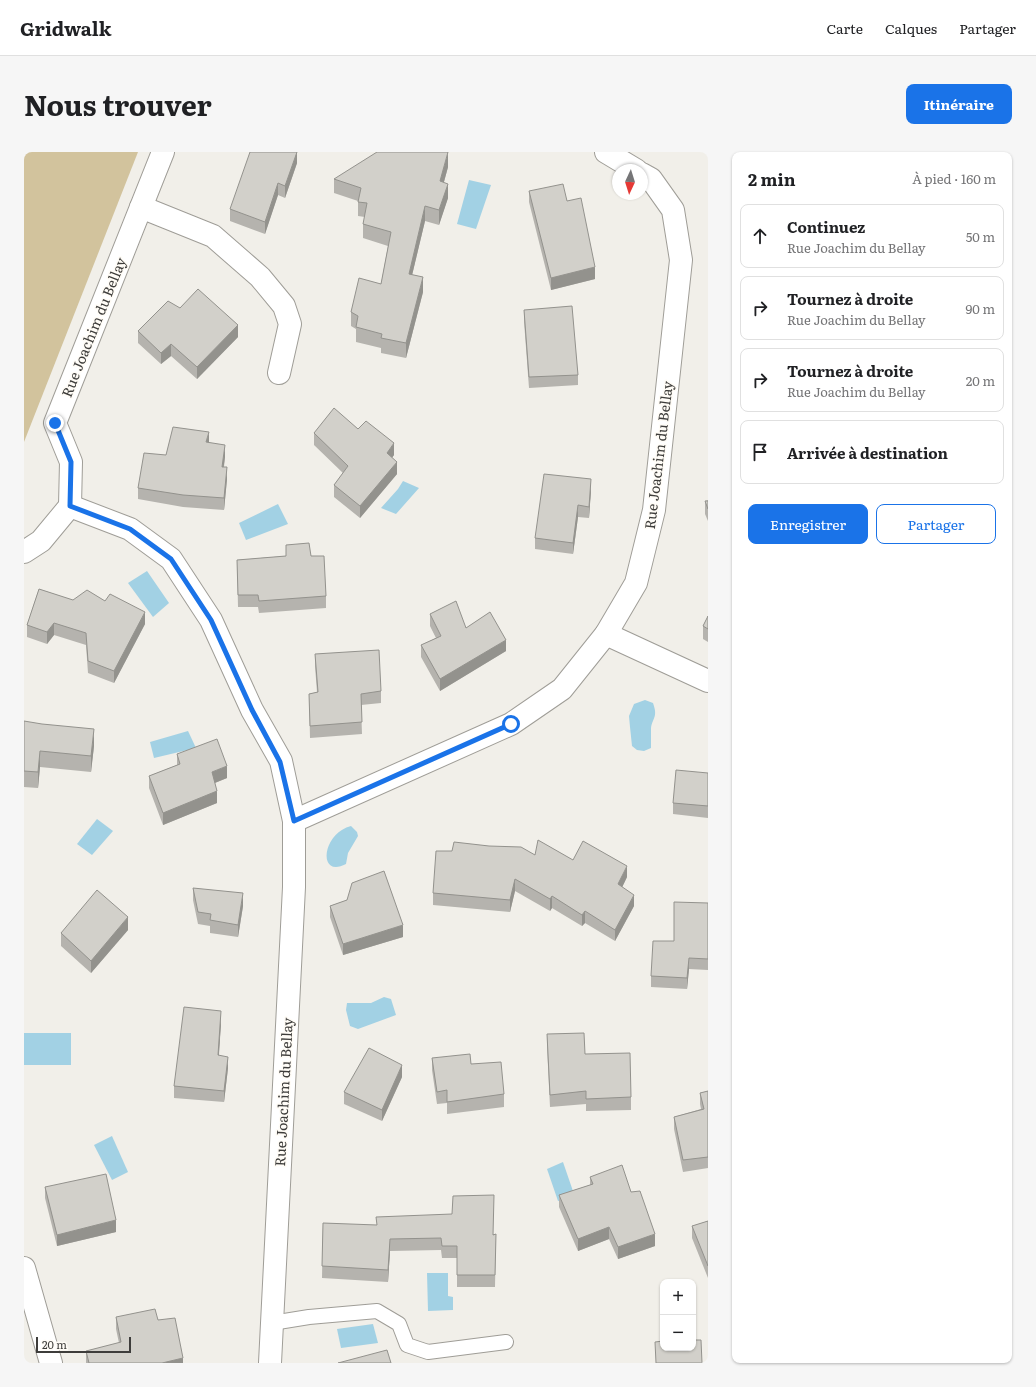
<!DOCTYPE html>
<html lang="fr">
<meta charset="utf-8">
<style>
body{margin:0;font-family:Literata,serif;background:#f6f6f6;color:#202124}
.controls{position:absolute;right:12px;bottom:12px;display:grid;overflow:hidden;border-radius:8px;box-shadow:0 1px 3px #0004}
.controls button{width:36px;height:36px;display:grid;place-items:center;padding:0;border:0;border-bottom:1px solid #e0e0e0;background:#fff;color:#202124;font:20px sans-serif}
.compass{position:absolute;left:588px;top:12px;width:36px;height:36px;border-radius:50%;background:#fff;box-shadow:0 1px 3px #0004;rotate:184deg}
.scale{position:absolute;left:12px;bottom:10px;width:95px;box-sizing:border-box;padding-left:4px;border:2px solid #3e3d3b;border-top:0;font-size:11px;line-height:14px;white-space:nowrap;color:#3e3d3b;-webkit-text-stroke:3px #fffcf6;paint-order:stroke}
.stop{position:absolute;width:12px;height:12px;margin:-9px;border:3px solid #1a73e8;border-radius:50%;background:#fff}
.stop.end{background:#1a73e8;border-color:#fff;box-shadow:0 1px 4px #0008}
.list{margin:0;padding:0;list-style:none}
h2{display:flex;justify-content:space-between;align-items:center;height:52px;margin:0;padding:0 16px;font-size:17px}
h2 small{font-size:13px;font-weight:400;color:#757577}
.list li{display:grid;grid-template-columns:26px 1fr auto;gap:12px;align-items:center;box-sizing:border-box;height:64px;margin:0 8px 8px;padding:0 8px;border:1px solid #e0e0e0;border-radius:8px}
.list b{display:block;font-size:15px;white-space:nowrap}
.list p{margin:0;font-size:13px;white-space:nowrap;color:#757577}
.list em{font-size:13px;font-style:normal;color:#757577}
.actions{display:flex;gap:8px;padding:12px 16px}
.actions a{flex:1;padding:9px 0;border:1px solid #1a73e8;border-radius:8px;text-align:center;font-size:14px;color:#1a73e8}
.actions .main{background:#1a73e8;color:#fff}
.icon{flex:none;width:22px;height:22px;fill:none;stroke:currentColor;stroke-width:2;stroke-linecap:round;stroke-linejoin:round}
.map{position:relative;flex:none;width:684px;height:1211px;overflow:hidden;border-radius:8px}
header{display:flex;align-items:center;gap:24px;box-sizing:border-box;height:56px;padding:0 20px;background:#fff;border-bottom:1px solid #e0e0e0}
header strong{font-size:19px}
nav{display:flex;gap:22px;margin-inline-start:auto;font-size:14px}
.intro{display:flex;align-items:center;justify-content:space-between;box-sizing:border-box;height:96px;padding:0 24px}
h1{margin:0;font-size:28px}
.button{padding:10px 18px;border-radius:8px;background:#1a73e8;color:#fff;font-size:14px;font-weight:700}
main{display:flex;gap:24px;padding:0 24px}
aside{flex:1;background:#fff;border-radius:8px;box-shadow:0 1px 3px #0004}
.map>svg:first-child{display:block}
.green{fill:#d2c39d}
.water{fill:#a2d1e4}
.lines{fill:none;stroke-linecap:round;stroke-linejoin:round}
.service-casing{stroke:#9f9d97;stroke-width:16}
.minor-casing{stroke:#9f9d97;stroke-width:24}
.service{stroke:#fff;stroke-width:14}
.minor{stroke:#fff;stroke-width:22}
.wall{fill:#b5b3ae}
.shaded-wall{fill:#93928d}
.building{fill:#d2d0ca;stroke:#93928d}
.route{stroke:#1a73e8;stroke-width:5}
.labels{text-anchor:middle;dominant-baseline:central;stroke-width:3;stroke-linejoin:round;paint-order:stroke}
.street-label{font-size:14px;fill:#3e3d3b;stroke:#fffcf6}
</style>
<header>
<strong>Gridwalk</strong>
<nav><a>Carte</a><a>Calques</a><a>Partager</a></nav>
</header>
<div class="intro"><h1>Nous trouver</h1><a class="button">Itinéraire</a></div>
<main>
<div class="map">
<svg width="684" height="1211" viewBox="0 0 684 1211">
<rect width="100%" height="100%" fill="#f1efe9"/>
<!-- green -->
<path class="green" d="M 0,0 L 114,0 L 0,290 Z"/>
<!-- water -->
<g class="water">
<path d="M 445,28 L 467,33 L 452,77 L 433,72 Z"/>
<path d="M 379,329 L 395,336 L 372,362 L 357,356 L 374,337 Z"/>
<path d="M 254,352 L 264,372 L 222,388 L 215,371 Z"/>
<path d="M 123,419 L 145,451 L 129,465 L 104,431 Z"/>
<path d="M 621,548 L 629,551 C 634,565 629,565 627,576 C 627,583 627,589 627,596 L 620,599 L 613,598 L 608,594 L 606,575 L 605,564 L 610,552 Z"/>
<path d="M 164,579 L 172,596 L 130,606 L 126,590 Z"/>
<path d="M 73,667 L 89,679 L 68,703 L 53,692 Z"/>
<path d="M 327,674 L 333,680 L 334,684 L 324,701 L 322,712 C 294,727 297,682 327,674 Z"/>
<path d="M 360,845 L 367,847 L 372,863 L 334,877 L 326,874 L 322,858 L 323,851 L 347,851 Z"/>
<rect x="0" y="881" width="47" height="32"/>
<path d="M 88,984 L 104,1020 L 88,1028 L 70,993 Z"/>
<path d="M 539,1010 L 551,1045 L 534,1049 L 523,1017 Z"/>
<path d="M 403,1121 L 424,1121 L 424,1144 L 429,1145 L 429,1158 L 404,1159 Z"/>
<path d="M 349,1172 L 354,1191 L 317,1196 L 313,1177 Z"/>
</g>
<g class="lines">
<!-- service casing -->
<g class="service-casing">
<path id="service" d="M 248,1171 L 285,1165 L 353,1159 L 375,1172 L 383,1193 L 404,1200 L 482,1190"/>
</g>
<!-- minor casing -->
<g class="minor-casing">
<g id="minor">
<path d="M 582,0 L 612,18"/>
<path d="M 117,55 L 189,84 L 236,125 L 260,154 L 266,172 L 255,221"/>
<path d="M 46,354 L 106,377 L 147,407 L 187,468 L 228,558 L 257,609 L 270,669 L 270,735 L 246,1211"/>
<path d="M 46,354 L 47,310 L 31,271 L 139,0"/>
<path d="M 0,400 L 17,389 L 46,354"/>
<path d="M 582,482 L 684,529"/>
<path d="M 270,669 L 487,572 L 538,537 L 582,482 L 612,431 L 630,358 L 657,108 L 649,58 L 627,27 L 618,22"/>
<path d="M 0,1116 L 27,1211"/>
</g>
</g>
<!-- service -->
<use href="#service" class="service"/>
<!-- minor -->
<use href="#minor" class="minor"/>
</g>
<!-- wall -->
<g class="wall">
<path d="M 273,0 L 273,11 L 261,46 L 254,43 L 241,82 L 206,69 L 206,57 Z"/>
<path d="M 424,15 L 420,30 L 424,46 L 415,73 L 401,69 L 388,123 L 399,140 L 382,206 L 357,201 L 357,196 L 332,190 L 332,177 L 327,174 L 327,160 L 357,132 L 364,94 L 339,86 L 339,72 L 341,65 L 334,64 L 334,49 L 310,41 L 310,27 Z"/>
<path d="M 505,39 L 543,49 L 571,127 L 527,138 L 505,50 Z"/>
<path d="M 156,156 L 214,185 L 173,227 L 147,204 L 137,212 L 114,191 L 114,179 Z"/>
<path d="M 500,158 L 554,223 L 554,233 L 505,236 L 500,169 Z"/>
<path d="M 334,277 L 370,303 L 368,305 L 373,322 L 336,366 L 310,345 L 310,333 L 319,321 L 290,293 L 290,281 Z"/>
<path d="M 185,290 L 201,305 L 200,315 L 203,327 L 200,358 L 159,355 L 114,347 L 114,336 L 142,303 Z"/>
<path d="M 567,338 L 565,366 L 554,365 L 549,402 L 511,397 L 511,386 Z"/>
<path d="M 684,348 L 684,369 L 681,362 L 681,349 Z"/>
<path d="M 262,393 L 302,444 L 302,456 L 235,461 L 234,455 L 214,455 L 213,408 L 262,404 Z"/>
<path d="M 15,437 L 121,472 L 90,531 L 64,521 L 62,493 L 30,483 L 23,492 L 3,485 L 3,473 Z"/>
<path d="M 406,462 L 442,476 L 482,499 L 416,539 L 397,505 L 397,493 L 412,486 L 406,474 Z"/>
<path d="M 684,464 L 684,490 L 679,487 L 679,474 Z"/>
<path d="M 291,502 L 357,539 L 357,551 L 337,553 L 338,582 L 286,586 L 285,542 L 293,540 L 291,514 Z"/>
<path d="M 0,569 L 70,594 L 67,620 L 16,615 L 14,636 L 0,635 Z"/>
<path d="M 153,602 L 203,626 L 191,631 L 193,651 L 139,673 L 125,636 L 125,624 L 153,613 Z"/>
<path d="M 684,621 L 684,666 L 649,662 L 649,651 Z"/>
<path d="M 511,703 L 549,708 L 603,725 L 598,735 L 610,754 L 591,789 L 561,771 L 558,774 L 528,756 L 526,759 L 491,739 L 486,760 L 409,753 L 409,741 Z"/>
<path d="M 169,736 L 219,754 L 214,785 L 186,781 L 186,774 L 174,772 L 169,748 Z"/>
<path d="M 323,748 L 379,785 L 319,803 L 306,765 L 306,754 Z"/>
<path d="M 684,751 L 684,818 L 665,817 L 663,837 L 627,835 L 627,824 Z"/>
<path d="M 104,778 L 67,821 L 37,794 L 37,781 Z"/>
<path d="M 197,871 L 195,903 L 204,916 L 200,950 L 150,946 L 150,934 Z"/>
<path d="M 523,882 L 561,902 L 607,945 L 607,958 L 562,959 L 562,952 L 526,955 L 523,894 Z"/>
<path d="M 408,906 L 447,912 L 480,942 L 480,955 L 423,962 L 423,951 L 413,952 L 408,918 Z"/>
<path d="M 378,925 L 358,969 L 320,952 L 320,940 Z"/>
<path d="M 684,939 L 684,1016 L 659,1020 L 650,977 L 650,965 L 677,957 L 676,952 L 676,941 Z"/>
<path d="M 566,1025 L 607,1040 L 631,1094 L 594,1107 L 585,1087 L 554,1099 L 535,1055 L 535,1043 L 566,1033 Z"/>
<path d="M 21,1035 L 92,1080 L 33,1094 L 21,1046 Z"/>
<path d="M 684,1069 L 684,1126 L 668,1086 L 668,1074 Z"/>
<path d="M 299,1071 L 469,1082 L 472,1082 L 471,1135 L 433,1135 L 433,1106 L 418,1106 L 417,1098 L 366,1099 L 364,1130 L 298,1126 Z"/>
<path d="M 92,1165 L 134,1168 L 159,1211 L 62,1211 L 62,1199 L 95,1191 L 92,1177 Z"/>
</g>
<!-- shaded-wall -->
<g class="shaded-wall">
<path d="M 273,0 L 273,11 L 261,46 L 261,34 Z"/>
<path d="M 424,0 L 424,15 L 416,44 L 416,29 Z"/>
<path d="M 254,31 L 254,43 L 241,82 L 241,70 Z"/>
<path d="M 424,32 L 424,46 L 415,73 L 415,58 Z"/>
<path d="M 401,54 L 401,69 L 385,136 L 385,122 Z"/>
<path d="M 571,115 L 571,127 L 527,138 L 527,126 Z"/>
<path d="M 399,125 L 399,140 L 382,206 L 382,191 Z"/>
<path d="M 214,173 L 214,185 L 173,227 L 173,215 Z"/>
<path d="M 147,192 L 147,204 L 137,212 L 137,201 Z"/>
<path d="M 185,280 L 185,292 L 182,290 Z"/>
<path d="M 370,291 L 370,303 L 363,313 L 363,301 Z"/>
<path d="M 201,293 L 201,305 L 198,326 L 198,315 Z"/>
<path d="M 373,310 L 373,322 L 336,366 L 336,354 Z"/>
<path d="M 203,315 L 203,327 L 200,358 L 200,346 Z"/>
<path d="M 567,327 L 567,338 L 565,366 L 565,355 Z"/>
<path d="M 554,353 L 554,365 L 549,402 L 549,391 Z"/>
<path d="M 121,460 L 121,472 L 90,531 L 90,519 Z"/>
<path d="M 30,471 L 30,483 L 23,492 L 23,480 Z"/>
<path d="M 482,488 L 482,499 L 416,539 L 416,527 Z"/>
<path d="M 70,577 L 70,594 L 67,620 L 67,604 Z"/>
<path d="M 16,599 L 16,615 L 14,636 L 14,620 Z"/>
<path d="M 203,614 L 203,626 L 188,632 L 188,620 Z"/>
<path d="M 193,639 L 193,651 L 139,673 L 139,661 Z"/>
<path d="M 603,714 L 603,725 L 594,744 L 594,732 Z"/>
<path d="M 491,727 L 491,739 L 486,760 L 486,748 Z"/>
<path d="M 219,741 L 219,754 L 214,785 L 214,773 Z"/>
<path d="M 610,743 L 610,754 L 591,789 L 591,778 Z"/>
<path d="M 528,744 L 528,756 L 526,759 L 526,747 Z"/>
<path d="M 561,759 L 561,771 L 558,774 L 558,763 Z"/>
<path d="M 104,765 L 104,778 L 67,821 L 67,809 Z"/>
<path d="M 379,773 L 379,785 L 319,803 L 319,792 Z"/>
<path d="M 665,806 L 665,817 L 663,837 L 663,826 Z"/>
<path d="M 197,859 L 197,871 L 194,914 L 194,903 Z"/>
<path d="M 204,905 L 204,916 L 200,950 L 200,939 Z"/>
<path d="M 378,913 L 378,925 L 358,969 L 358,958 Z"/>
<path d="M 92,1068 L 92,1080 L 33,1094 L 33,1083 Z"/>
<path d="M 585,1075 L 585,1087 L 554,1099 L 554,1087 Z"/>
<path d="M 631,1082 L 631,1094 L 594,1107 L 594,1095 Z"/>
<path d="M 366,1087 L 366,1099 L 364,1130 L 364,1118 Z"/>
<path d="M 159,1206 L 159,1211 L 138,1211 Z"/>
</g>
<!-- building -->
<g class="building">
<path d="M 226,0 L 273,0 L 261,34 L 254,31 L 241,70 L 206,57 Z"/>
<path d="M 353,0 L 424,0 L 416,29 L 424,32 L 415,58 L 401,54 L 385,122 L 399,125 L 382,191 L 357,186 L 358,182 L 332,175 L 334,164 L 327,160 L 335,126 L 357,132 L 367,80 L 339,72 L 343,51 L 334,50 L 337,36 L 310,27 Z"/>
<path d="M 539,32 L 543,49 L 557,46 L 571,115 L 527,126 L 505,39 Z"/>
<path d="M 174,137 L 214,173 L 173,215 L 147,192 L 137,201 L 114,179 L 144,149 L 156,156 Z"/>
<path d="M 548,154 L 554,223 L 505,225 L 500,158 Z"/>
<path d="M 310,256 L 334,277 L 342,269 L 370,291 L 363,301 L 373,310 L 336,354 L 310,333 L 324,314 L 290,281 Z"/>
<path d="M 149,275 L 185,280 L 182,290 L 201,293 L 198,315 L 203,315 L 200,346 L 159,343 L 114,336 L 120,301 L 142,303 Z"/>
<path d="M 520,322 L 567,327 L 565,355 L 554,353 L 549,391 L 511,386 Z"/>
<path d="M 681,349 L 684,349 L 684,357 Z"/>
<path d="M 285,391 L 287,404 L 300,404 L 302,444 L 235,449 L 234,443 L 214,443 L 213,408 L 262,404 L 262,393 Z"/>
<path d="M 15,437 L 49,448 L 63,438 L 81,449 L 86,442 L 121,460 L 90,519 L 64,509 L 62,481 L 30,471 L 23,480 L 3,473 Z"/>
<path d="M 432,449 L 442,476 L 466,460 L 482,488 L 416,527 L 397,493 L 417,484 L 406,462 Z"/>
<path d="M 684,464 L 684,477 L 679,474 Z"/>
<path d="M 355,498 L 357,539 L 337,542 L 338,570 L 286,574 L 285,542 L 294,540 L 291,502 Z"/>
<path d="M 0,569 L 18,572 L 70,577 L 67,604 L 16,599 L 14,620 L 0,619 Z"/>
<path d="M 193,587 L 203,614 L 188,620 L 193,639 L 139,661 L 125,624 L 156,612 L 153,602 Z"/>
<path d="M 652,618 L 684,621 L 684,654 L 649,651 Z"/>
<path d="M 514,688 L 549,708 L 559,689 L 603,714 L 594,732 L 610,743 L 591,778 L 561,759 L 558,763 L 528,744 L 526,747 L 491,727 L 486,748 L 409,741 L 412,699 L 428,699 L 430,690 L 465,694 L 497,695 L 511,703 Z"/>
<path d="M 360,719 L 379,773 L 319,792 L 306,754 L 323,748 L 328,731 Z"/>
<path d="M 169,736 L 219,741 L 214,773 L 186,768 L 187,762 L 174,760 Z"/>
<path d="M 73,738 L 104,765 L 67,809 L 37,781 Z"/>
<path d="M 650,750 L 684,751 L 684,807 L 665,806 L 663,826 L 627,824 L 629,789 L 650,789 Z"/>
<path d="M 160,855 L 197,859 L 194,903 L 204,905 L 200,939 L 150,934 Z"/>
<path d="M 560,881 L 561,902 L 606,901 L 607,945 L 562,947 L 562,939 L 526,943 L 523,882 Z"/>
<path d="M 345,896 L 378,913 L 358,958 L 320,940 Z"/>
<path d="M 446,902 L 447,912 L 477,910 L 480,942 L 423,950 L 423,938 L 413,940 L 408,906 Z"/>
<path d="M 684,939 L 684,1005 L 659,1008 L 650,965 L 680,957 L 676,941 Z"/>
<path d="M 598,1013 L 607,1040 L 616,1039 L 631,1082 L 594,1095 L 585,1075 L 554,1087 L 535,1043 L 569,1032 L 566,1025 Z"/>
<path d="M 82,1022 L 92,1068 L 33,1083 L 21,1035 Z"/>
<path d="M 470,1043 L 469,1083 L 472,1082 L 471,1123 L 433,1123 L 433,1094 L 418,1094 L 417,1086 L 366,1087 L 364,1118 L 298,1114 L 299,1071 L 353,1073 L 352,1065 L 428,1062 L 429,1044 Z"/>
<path d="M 684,1069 L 684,1114 L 668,1074 Z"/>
<path d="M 131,1157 L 134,1168 L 151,1166 L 159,1206 L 138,1211 L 65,1211 L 62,1199 L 97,1190 L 92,1165 Z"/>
<path d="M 669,1188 L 677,1188 L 678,1211 L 632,1211 L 631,1190 L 639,1189 L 639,1196 L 669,1196 Z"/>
<path d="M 363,1198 L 367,1211 L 314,1211 Z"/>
</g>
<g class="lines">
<!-- route -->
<path class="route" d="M 31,271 L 47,310 L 46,354 L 106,377 L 147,407 L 187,468 L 228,558 L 256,610 L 270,669 L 487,572"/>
</g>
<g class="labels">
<!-- street labels -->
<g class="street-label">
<text transform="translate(69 175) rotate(-68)">Rue Joachim du Bellay</text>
<text transform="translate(634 303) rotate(-83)">Rue Joachim du Bellay</text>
<text transform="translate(259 940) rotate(-87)">Rue Joachim du Bellay</text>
</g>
</g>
</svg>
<div class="controls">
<button>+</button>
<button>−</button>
</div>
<svg class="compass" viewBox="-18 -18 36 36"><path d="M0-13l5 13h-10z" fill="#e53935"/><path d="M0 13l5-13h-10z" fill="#757577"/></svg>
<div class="scale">20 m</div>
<div class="stop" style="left:487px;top:572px"></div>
<div class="stop end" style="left:31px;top:271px"></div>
</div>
<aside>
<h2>2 min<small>À pied · 160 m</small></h2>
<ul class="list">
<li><svg class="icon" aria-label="ahead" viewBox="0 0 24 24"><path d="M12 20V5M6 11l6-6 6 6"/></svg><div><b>Continuez</b><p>Rue Joachim du Bellay</p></div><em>50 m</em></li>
<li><svg class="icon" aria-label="right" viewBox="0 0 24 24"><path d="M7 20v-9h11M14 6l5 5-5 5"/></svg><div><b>Tournez à droite</b><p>Rue Joachim du Bellay</p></div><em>90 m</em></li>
<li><svg class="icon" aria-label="right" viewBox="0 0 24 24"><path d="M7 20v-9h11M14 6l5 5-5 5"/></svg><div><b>Tournez à droite</b><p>Rue Joachim du Bellay</p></div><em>20 m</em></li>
<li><svg class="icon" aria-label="arrive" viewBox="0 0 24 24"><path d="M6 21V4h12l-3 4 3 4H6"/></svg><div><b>Arrivée à destination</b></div></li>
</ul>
<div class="actions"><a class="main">Enregistrer</a><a>Partager</a></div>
</aside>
</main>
